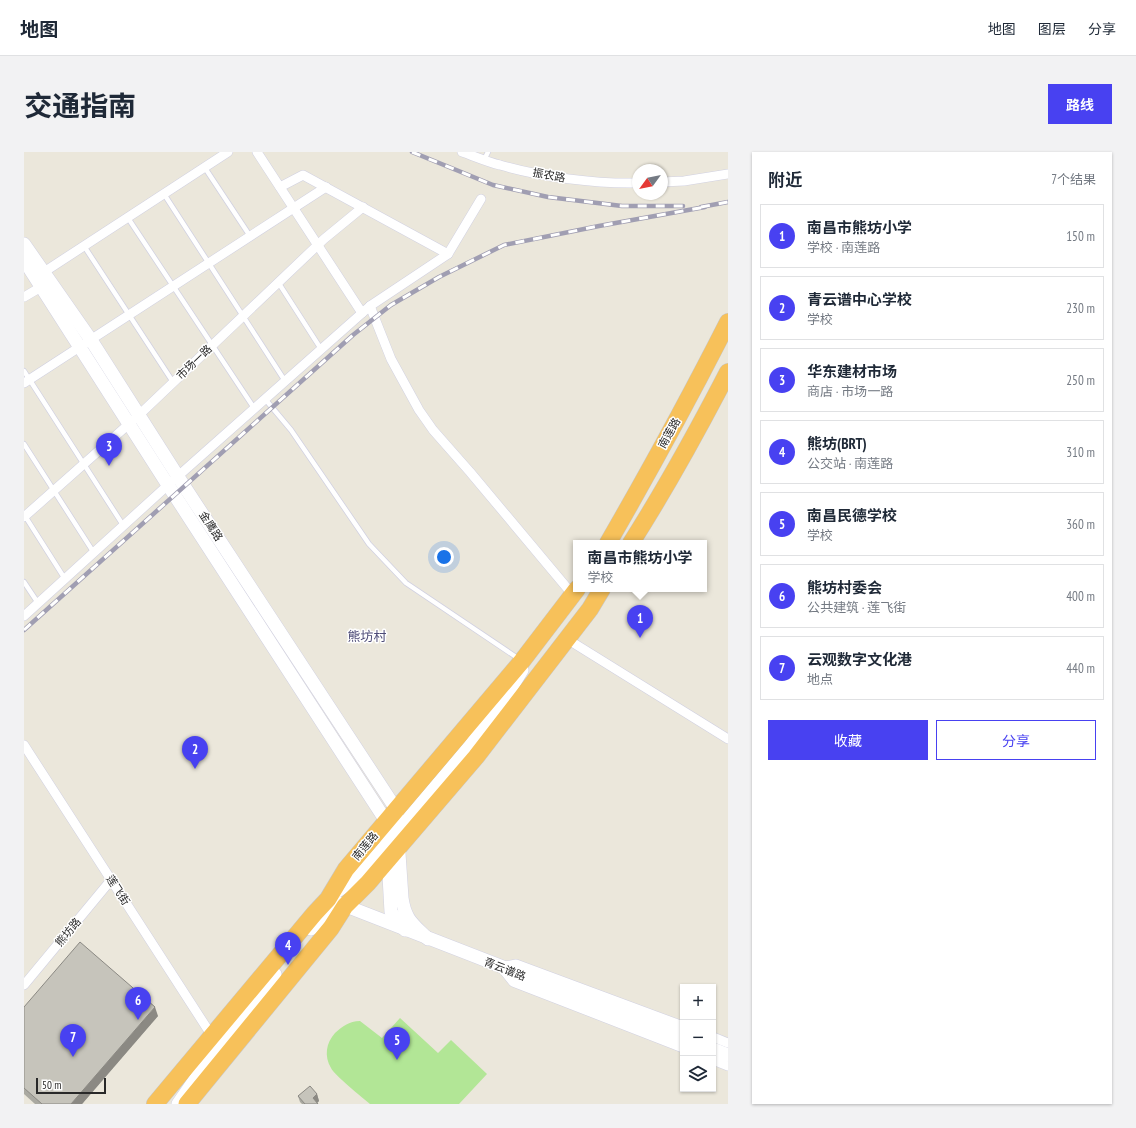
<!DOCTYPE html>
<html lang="zh">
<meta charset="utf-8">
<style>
body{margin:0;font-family:"PT Sans Narrow","Noto Sans SC",sans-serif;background:#f2f2f3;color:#1f2937}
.controls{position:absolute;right:12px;bottom:12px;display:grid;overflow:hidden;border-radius:0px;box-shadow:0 1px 3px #0004}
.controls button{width:36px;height:36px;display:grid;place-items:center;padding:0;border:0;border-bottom:1px solid #e0e1e3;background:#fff;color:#1f2937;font:20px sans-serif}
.compass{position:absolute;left:608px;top:12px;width:36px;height:36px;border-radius:50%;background:#fff;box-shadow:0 1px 3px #0004;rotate:237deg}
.scale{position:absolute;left:12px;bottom:10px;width:70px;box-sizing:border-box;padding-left:4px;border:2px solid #292929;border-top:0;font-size:11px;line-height:14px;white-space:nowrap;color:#292929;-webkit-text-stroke:3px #fff;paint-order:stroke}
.you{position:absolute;left:420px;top:405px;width:14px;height:14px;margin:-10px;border:3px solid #fff;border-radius:50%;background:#1a73e8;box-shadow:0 0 0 6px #1a73e833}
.badge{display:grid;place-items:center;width:26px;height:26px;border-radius:50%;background:#4841f1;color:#fff;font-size:13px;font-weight:700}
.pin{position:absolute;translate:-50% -33px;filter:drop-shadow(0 1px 2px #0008)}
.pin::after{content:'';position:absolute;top:21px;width:14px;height:12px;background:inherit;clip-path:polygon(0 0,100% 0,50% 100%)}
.popup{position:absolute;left:549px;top:388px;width:134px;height:52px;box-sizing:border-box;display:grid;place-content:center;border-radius:0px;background:#fff;filter:drop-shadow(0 1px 3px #0005);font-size:13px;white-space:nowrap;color:#747a83}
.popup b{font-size:15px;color:#1f2937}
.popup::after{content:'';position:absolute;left:50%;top:100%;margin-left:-8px;border:8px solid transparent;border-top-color:#fff}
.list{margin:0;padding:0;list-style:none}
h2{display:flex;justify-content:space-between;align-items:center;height:52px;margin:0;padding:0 16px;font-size:17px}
h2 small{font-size:13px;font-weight:400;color:#747a83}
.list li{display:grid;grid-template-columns:26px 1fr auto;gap:12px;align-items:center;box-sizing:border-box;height:64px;margin:0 8px 8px;padding:0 8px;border:1px solid #e0e1e3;border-radius:0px}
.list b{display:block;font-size:15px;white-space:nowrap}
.list p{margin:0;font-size:13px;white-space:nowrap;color:#747a83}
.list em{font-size:13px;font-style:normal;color:#747a83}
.actions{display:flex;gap:8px;padding:12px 16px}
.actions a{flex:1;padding:9px 0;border:1px solid #4841f1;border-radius:0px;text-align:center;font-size:14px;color:#4841f1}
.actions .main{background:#4841f1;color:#fff}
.icon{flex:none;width:22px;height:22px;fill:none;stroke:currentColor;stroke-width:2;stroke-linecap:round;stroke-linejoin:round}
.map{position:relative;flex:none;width:704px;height:952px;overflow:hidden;border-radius:0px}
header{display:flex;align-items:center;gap:24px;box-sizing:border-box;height:56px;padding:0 20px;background:#fff;border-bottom:1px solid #e0e1e3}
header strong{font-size:19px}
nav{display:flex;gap:22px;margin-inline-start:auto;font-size:14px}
.intro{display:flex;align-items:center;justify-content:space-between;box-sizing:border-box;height:96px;padding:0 24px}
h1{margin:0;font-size:28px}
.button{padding:10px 18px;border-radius:0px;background:#4841f1;color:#fff;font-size:14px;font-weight:700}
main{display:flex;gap:24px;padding:0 24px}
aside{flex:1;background:#fff;border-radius:0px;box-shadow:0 1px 3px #0004}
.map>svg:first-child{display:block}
.pitch{fill:#b2e696}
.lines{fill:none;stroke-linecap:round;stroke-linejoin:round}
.lane-casing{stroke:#d1d1e1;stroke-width:6}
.street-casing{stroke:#d1d1e1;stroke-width:10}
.secondary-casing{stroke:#d1d1e1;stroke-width:14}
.highway-casing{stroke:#c7c7c7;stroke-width:18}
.lane{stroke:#fff;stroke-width:4.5}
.street{stroke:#fff;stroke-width:9}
.secondary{stroke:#fff;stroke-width:13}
.highway{stroke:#f7c15a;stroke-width:17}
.rail-casing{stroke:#a09eb2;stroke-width:4.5}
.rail{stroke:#fff;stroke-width:3;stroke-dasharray:9;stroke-linecap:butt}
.wall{fill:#aaa9a1}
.shaded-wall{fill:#8b8983}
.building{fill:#c6c4bb;stroke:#8b8983}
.labels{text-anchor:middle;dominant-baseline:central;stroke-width:3;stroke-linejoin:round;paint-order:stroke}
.street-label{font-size:11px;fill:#292929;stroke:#fff}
.quarter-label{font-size:13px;fill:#4d4b77;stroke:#fff}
</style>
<header>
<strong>地图</strong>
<nav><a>地图</a><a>图层</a><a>分享</a></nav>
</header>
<div class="intro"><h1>交通指南</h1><a class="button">路线</a></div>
<main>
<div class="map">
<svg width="704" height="952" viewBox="0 0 704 952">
<rect width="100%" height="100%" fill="#ebe7db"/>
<!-- pitch -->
<path class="pitch" d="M 376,866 L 414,901 L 427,888 L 463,922 L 435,952 L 346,952 C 338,945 310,923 307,916 C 300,904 302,891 311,881 C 318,875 325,869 336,869 L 358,886 Z"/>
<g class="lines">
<!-- lane casing -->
<g class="lane-casing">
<g id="lane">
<path d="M 460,8 L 464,0"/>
<path d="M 181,16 L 226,84"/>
<path d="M 140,42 L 261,229"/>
<path d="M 104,66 L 230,256"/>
<path d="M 60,94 L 149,230"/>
<path d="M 254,130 L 297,197"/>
<path d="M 0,219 L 99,373"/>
<path d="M 241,247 L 267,278 L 345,392 L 382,431 L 495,507"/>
<path d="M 0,292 L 70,401"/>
<path d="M 1,364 L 41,427"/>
<path d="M 0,430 L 14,451"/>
</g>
</g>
<!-- street casing -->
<g class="street-casing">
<g id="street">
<path d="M 233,0 L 338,161"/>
<path d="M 438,0 C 450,4 463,10 476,13 C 517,25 572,32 614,31"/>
<path d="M 638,30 L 660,29 L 704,22"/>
<path d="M 256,35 L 279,23 L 424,102"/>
<path d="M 20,120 L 204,0"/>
<path d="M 0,145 L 17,135"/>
<path d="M 346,154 L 367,207 L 395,258 L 409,278 L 446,320 L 549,443"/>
<path d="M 0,231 L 302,35"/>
<path d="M 0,365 L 115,263 L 300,87 L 339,55"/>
<path d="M 0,464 L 144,333 L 346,154 L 424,102 L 457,47"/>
<path d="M 543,487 L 704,587"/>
<path d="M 0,593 L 188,884"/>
<path d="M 0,833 L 87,728"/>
<path d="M 659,874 L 492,812 L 477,815 L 489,830 L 659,896"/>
<path d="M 689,885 L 704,891"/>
<path d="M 689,908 L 704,914"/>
</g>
</g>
<!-- secondary casing -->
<g class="secondary-casing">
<g id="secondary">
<path d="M 0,92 L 67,188 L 160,334 L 372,657 L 378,746 C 381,768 389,772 404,787"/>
<path d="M 0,108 L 144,333 L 362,669 L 367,760 L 381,778"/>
<path d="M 308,743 L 335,724 L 374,679 L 446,594 L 484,541 L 498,518"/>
<path d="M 304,747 L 659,885"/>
<path d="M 287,777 L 296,767 L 321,754"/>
<path d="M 689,897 L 704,903"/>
<path d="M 154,952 L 206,877 L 251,822"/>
</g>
</g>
<!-- highway casing -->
<g class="highway-casing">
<g id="highway">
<path d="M 584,391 C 626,318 666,245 704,170"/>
<path d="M 607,391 C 642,336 674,278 704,220"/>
<path d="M 131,952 L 290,762 L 304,747 L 322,717 L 498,509 L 553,437"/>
<path d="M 163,952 L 307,776 L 321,754 L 344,731 L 452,605 L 566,457 L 578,437"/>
</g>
</g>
<!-- lane -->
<use href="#lane" class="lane"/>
<!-- street -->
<use href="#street" class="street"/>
<!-- secondary -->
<use href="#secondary" class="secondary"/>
<!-- highway -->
<use href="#highway" class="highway"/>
<!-- rail casing -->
<g class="rail-casing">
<g id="rail">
<path d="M 388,0 L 469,33 L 524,45 L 598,54 L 659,54"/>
<path d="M 677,55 L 704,50"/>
<path d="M 0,478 L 329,183 L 367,153 L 415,125 L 480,93 L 575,74 L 681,55"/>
</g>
</g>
<!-- rail -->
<use href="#rail" class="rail"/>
</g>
<!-- wall -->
<g class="wall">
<path d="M 0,855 L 134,864 L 58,952 L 11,952 L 0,942 Z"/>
<path d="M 293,942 L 295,949 L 293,951 L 294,952 L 278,952 L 276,950 L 274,944 Z"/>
</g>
<!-- shaded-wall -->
<g class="shaded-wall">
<path d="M 131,855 L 134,864 L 58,952 L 47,952 Z"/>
<path d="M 293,942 L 295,949 L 292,952 L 289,946 Z"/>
</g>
<!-- building -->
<g class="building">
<path d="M 56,790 L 131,855 L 47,952 L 18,952 L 0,936 L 0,855 Z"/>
<path d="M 286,934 L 293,942 L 289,946 L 294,952 L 281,952 L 274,944 Z"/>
</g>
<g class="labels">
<!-- street labels -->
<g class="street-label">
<text transform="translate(525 23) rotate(10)">振农路</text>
<text transform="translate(170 210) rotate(-44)">市场一路</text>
<text transform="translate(645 281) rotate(-61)">南莲路</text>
<text transform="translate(187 374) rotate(57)">金鹰路</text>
<text transform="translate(341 694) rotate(-50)">南莲路</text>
<text transform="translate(94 738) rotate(57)">莲飞街</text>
<text transform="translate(44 780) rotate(-50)">熊坊路</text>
<text transform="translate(481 817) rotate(21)">青云谱路</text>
</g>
<!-- quarter labels -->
<g class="quarter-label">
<text x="343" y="484">熊坊村</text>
</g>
</g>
</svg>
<div class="controls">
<button>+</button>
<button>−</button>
<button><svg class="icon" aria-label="layers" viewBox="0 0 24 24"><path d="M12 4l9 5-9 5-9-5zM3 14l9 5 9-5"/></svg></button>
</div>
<svg class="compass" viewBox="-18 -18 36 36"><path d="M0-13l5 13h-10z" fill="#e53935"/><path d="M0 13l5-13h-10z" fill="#747a83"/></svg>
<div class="scale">50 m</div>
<div class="you"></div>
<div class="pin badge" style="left:616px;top:486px">1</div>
<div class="popup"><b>南昌市熊坊小学</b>学校</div>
<div class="pin badge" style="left:171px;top:617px">2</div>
<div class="pin badge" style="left:85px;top:314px">3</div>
<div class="pin badge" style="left:264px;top:813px">4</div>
<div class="pin badge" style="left:373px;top:908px">5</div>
<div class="pin badge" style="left:114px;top:868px">6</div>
<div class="pin badge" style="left:49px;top:905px">7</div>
</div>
<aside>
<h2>附近<small>7个结果</small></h2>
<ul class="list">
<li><span class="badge">1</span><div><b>南昌市熊坊小学</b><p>学校 · 南莲路</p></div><em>150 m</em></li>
<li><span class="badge">2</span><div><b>青云谱中心学校</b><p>学校</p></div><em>230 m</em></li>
<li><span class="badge">3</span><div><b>华东建材市场</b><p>商店 · 市场一路</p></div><em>250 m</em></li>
<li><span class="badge">4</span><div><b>熊坊(BRT)</b><p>公交站 · 南莲路</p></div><em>310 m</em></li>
<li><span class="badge">5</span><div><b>南昌民德学校</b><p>学校</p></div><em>360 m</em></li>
<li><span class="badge">6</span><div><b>熊坊村委会</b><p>公共建筑 · 莲飞街</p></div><em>400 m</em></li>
<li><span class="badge">7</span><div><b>云观数字文化港</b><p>地点</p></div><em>440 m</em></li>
</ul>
<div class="actions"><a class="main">收藏</a><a>分享</a></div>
</aside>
</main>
